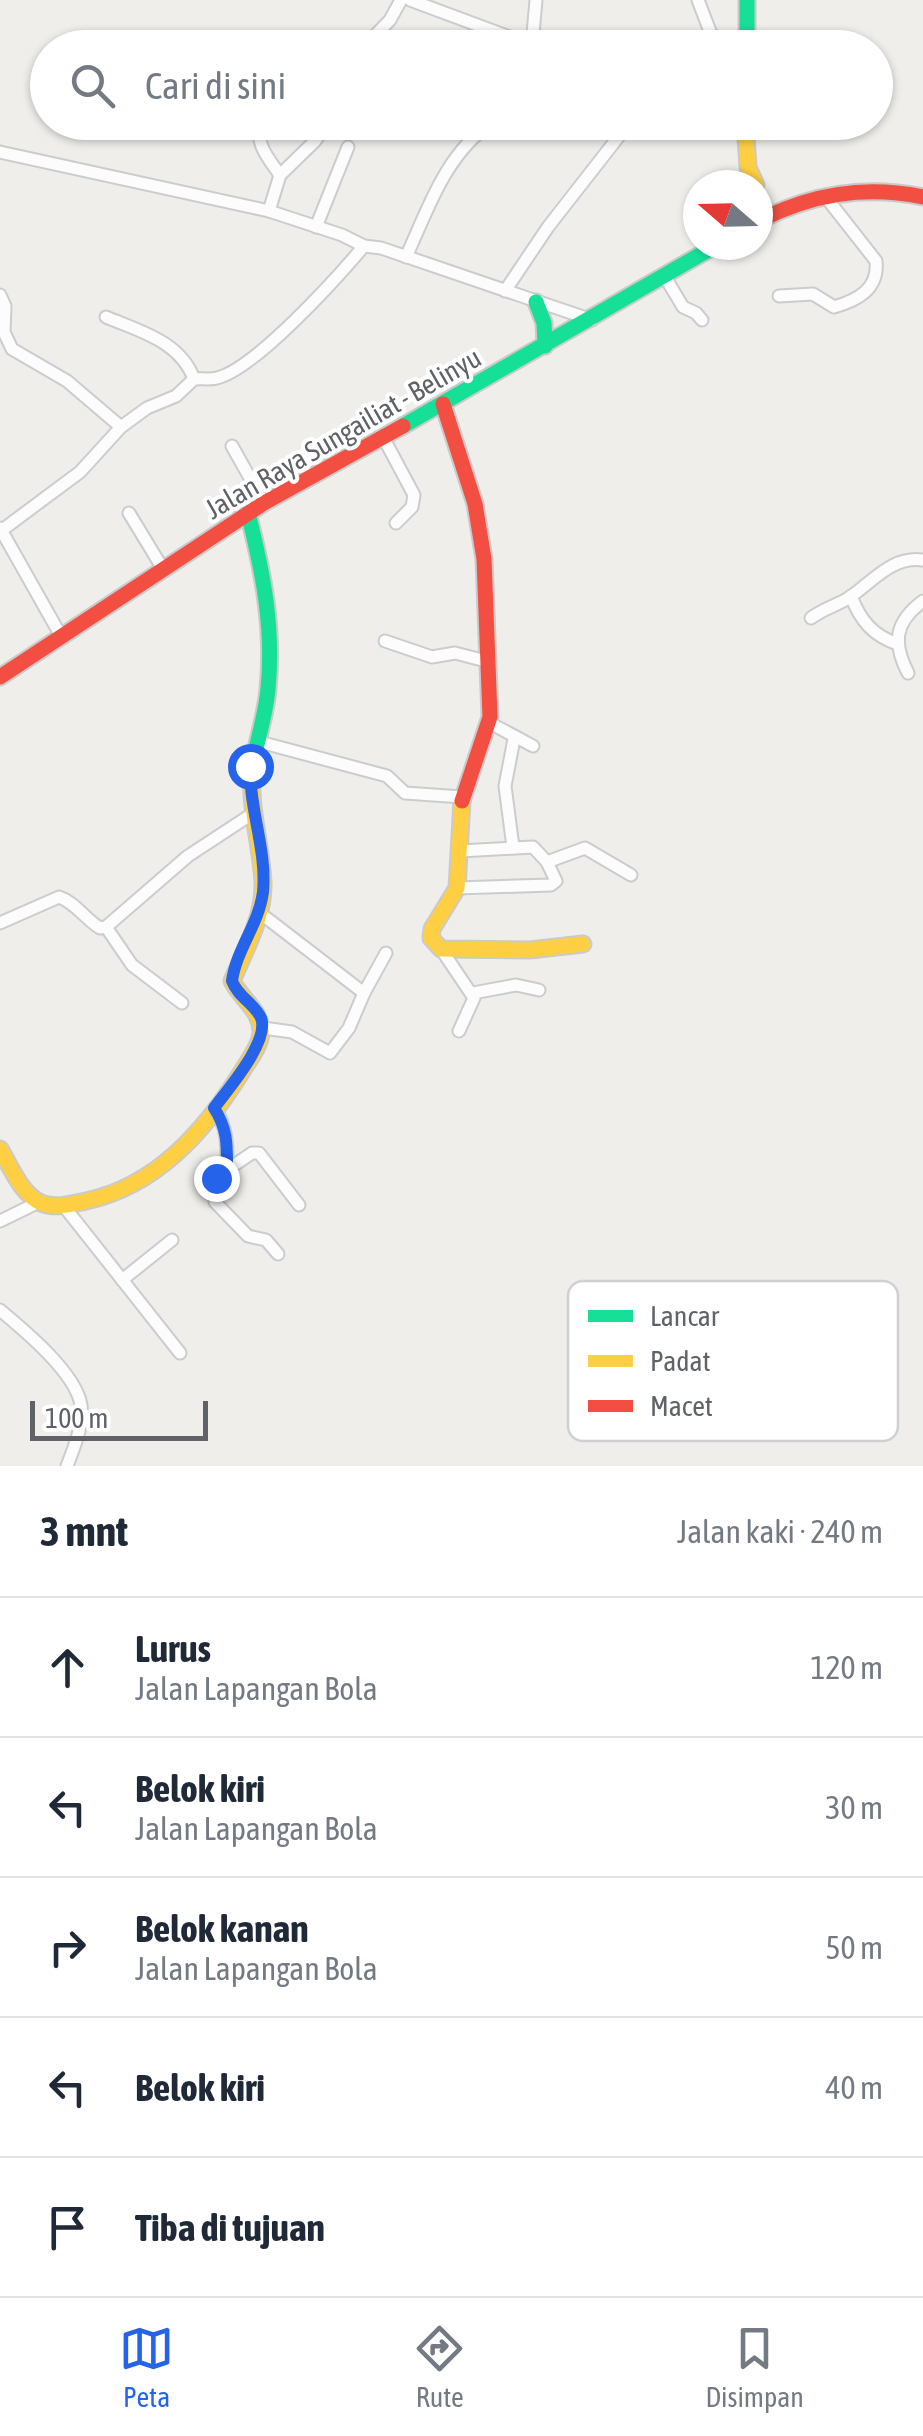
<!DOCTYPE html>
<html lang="id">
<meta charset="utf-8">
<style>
body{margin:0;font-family:"Asap Condensed",sans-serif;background:#f6f6f7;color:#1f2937}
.compass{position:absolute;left:683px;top:170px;width:90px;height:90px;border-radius:50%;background:#fff;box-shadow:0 2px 8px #0004;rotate:290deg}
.scale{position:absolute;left:30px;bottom:25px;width:178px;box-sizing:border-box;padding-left:10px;border:5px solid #5f6368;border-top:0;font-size:28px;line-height:35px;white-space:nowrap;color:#5f6368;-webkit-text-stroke:8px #fff;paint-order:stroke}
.stop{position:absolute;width:30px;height:30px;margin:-22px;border:8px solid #2563eb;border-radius:50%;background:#fff}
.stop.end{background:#2563eb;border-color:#fff;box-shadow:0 2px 10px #0008}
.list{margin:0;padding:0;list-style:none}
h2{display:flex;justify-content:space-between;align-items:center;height:130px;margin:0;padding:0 40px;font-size:42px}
h2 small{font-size:32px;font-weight:400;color:#747a83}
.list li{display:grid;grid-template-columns:65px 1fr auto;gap:30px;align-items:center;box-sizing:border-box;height:140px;padding:0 40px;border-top:2px solid #e0e1e3}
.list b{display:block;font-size:38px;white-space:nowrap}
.list p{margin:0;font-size:32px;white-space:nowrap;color:#747a83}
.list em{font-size:32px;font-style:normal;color:#747a83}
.icon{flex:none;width:55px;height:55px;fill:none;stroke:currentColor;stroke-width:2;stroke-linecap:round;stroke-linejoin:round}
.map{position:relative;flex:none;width:923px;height:1466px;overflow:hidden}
.search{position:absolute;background:#fff;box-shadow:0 2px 8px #0004;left:30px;right:30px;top:30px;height:110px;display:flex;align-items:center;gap:25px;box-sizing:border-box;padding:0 35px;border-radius:55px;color:#747a83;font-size:38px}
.sheet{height:830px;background:#fff}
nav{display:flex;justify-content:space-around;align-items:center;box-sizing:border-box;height:140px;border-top:2px solid #e0e1e3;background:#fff;font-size:28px;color:#747a83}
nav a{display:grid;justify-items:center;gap:5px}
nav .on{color:#2563eb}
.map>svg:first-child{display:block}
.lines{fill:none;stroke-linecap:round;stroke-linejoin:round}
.street-casing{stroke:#cbcccc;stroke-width:15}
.fast-casing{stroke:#cacacb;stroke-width:19}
.slow-casing{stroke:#cacacb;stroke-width:19}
.jam-casing{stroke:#cacacb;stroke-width:19}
.street{stroke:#fdfcfc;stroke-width:11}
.fast{stroke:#16e098;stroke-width:15}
.slow{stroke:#ffcf43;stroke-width:15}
.jam{stroke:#f24e42;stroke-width:15}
.route{stroke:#2563eb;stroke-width:12}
.labels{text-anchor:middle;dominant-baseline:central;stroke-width:8;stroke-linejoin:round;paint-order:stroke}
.street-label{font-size:28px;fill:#5f6368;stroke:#fff}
.key{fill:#fff;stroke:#cfd0d2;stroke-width:2.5}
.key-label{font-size:28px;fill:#5f6368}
</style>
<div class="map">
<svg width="923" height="1466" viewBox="0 0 923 1466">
<rect width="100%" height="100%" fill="#efeeea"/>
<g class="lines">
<!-- street casing -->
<g class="street-casing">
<g id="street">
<path d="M 410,0 L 539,48"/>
<path d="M 698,0 L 711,34 L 734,48"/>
<path d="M 532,45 L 536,0"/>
<path d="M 363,48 L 390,20 L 401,0"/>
<path d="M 262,122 C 253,142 269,159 280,175"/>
<path d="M 0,152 L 269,211 L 342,235 L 364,246 L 381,248 L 592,320"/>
<path d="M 269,211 L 280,175 L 315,141 L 328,122"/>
<path d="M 316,227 L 348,147"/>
<path d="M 406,257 C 429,207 445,155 492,122"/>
<path d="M 665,277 L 683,307 L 696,313 L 702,320"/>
<path d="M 505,291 L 548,227 L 630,122"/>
<path d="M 0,295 L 5,306 L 4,332 L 12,349 L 67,381 L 121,427"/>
<path d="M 779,296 L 813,294 L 834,307 C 858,300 879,289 876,261 L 825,196"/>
<path d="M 106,317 C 139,331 180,341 194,379"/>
<path d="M 383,437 L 414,495 L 412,507 L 396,523"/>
<path d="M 232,446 L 264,503"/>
<path d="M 129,513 L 163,569"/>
<path d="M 0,528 L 61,636"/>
<path d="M 2,530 L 80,472 L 121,427 L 147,408 L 176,396 L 194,379 C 201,378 210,380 217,378 C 255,369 337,278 364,246"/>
<path d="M 851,596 C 860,620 873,636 898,644"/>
<path d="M 811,618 C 823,609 835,606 847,599 C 872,583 890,556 923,560"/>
<path d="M 385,641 L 432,657 L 455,653 L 486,661"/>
<path d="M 908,673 C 892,642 895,622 923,601"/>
<path d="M 490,723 L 533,746"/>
<path d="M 256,741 L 387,776 L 405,793 L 462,797"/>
<path d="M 513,847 L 505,786 L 514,739"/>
<path d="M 547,862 L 585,848 L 631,875"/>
<path d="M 457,888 L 551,885 L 556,881 L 547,862 L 533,847 L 460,851"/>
<path d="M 260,913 L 364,993 L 386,953"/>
<path d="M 0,923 L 59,897 C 75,902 85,919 100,928 L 106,927 L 188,856 L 252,814"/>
<path d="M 106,927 L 132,965 L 182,1003"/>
<path d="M 441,949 L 474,998 L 459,1031"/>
<path d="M 473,993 L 516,985 L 539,990"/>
<path d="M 263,1028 L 292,1032 L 330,1053 L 349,1028 L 364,993"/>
<path d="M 215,1108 C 228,1129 227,1146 227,1170 L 214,1183 L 215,1202 L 248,1236 L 266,1240 L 278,1254"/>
<path d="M 227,1170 L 252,1153 L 259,1153 L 299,1205"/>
<path d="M 63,1205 L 180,1353"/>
<path d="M 0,1221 L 39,1202"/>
<path d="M 122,1280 L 172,1240"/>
<path d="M 0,1310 C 24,1330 76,1373 81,1405 C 84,1425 74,1447 67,1466"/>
</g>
</g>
<!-- fast casing -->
<g class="fast-casing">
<g id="fast">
<path d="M 747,0 L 747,48"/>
<path d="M 536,302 L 544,323 L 545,346"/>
<path d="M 403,426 L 717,245"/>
<path d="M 248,513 C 263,572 274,628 268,689 C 266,712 259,735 254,757"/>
</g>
</g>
<!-- slow casing -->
<g class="slow-casing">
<g id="slow">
<path d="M 745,122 L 748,167 L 756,185"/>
<path d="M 462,801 L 457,888 L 432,929 L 431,938 L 441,949 L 530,950 L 583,944"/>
<path d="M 0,1149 C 11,1167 21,1194 41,1203 C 55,1209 72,1204 86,1201 C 156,1186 204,1132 241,1073 C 248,1061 260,1047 261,1033 C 262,1011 241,999 232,981 C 245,950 264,917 263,883 C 261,841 246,799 254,757"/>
</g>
</g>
<!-- jam casing -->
<g class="jam-casing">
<g id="jam">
<path d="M 758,221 C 812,194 864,185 923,197"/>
<path d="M 443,404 L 475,504 L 484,559 L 490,717 L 462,801"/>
<path d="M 0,677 L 264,503 L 403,426"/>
</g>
</g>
<!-- street -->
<use href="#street" class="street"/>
<!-- fast -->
<use href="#fast" class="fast"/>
<!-- slow -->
<use href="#slow" class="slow"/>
<!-- jam -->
<use href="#jam" class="jam"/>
</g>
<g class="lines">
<!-- route -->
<path class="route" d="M 216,1178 L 227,1170 C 227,1146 228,1129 214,1108 C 228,1089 270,1041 261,1018 C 255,1004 238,997 232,981 C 236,950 259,924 263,892 C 267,850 249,809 250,766"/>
</g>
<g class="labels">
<!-- street labels -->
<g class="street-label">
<text transform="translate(343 433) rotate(-30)">Jalan Raya Sungailiat - Belinyu</text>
</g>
</g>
<!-- legend -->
<rect x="568" y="1281" width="330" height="160" rx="15" class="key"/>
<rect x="588" y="1310" width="45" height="12" fill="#16e098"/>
<rect x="588" y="1355" width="45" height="12" fill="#ffcf43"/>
<rect x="588" y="1400" width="45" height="12" fill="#f24e42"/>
<g class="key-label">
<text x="650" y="1326">Lancar</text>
<text x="650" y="1371">Padat</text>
<text x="650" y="1416">Macet</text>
</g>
</svg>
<svg class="compass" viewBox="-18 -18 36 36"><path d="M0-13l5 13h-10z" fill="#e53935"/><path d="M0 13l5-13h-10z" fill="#747a83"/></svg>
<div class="scale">100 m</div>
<div class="stop" style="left:250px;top:766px"></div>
<div class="stop end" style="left:216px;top:1178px"></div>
<div class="search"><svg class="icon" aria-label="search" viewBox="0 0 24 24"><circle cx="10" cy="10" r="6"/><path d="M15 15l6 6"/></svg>Cari di sini</div>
</div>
<section class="sheet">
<h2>3 mnt<small>Jalan kaki · 240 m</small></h2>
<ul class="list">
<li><svg class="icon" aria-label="ahead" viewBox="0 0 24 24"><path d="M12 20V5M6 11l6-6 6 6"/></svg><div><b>Lurus</b><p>Jalan Lapangan Bola</p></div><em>120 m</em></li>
<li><svg class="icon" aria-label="left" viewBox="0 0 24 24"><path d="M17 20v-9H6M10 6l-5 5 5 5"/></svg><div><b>Belok kiri</b><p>Jalan Lapangan Bola</p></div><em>30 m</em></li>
<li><svg class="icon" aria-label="right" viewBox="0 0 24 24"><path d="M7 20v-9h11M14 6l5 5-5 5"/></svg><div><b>Belok kanan</b><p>Jalan Lapangan Bola</p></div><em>50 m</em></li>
<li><svg class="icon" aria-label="left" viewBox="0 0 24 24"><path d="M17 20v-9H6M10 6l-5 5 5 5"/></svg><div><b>Belok kiri</b></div><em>40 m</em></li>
<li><svg class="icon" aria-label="arrive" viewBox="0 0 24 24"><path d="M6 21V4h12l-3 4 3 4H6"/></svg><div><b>Tiba di tujuan</b></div></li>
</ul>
</section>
<nav>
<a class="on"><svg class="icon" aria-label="map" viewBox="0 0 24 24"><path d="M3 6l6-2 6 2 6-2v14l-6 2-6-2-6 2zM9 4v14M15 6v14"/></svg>Peta</a>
<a><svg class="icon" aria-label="directions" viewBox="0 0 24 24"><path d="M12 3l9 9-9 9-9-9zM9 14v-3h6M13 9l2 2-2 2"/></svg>Rute</a>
<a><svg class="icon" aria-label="saved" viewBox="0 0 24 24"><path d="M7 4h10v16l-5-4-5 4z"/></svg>Disimpan</a>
</nav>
